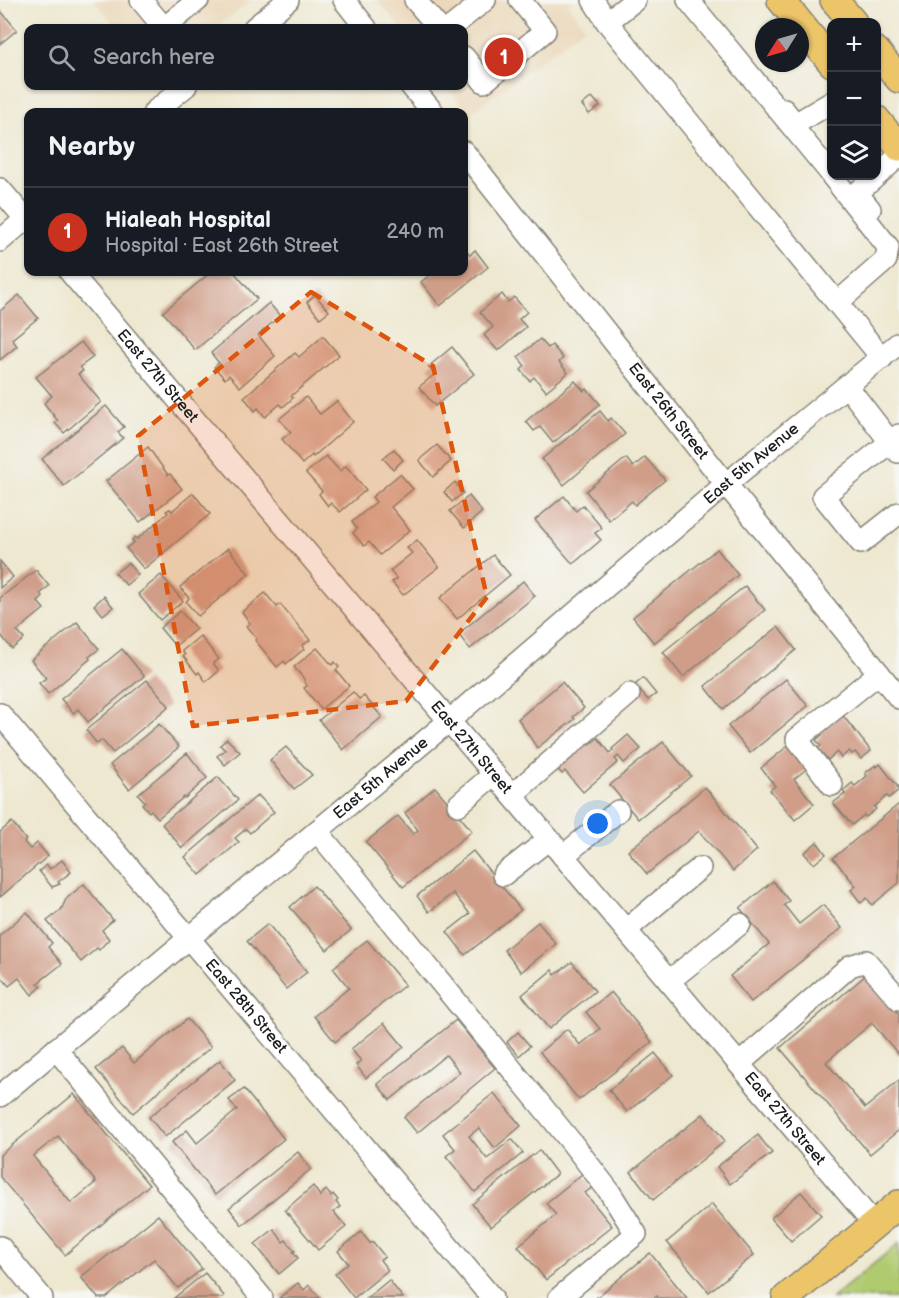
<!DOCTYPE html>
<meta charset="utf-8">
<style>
body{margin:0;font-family:"Balsamiq Sans",sans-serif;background:#20242c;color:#f1f3f6}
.controls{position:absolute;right:18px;top:18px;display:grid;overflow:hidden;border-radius:12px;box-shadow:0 2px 4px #0004}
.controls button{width:54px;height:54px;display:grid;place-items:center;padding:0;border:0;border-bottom:2px solid #363941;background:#171b24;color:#f1f3f6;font:30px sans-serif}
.compass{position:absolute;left:755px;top:18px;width:54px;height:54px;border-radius:50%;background:#171b24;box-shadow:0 2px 4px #0004;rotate:233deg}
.you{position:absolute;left:598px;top:824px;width:21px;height:21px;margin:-15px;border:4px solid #fff;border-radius:50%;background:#1a73e8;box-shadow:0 0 0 9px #1a73e833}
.badge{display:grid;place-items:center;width:39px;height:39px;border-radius:50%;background:#c8321e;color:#fff;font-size:20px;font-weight:700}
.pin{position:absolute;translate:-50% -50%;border:3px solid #fff;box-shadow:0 2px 6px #0006}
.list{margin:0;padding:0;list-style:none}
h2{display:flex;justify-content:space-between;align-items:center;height:78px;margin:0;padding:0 24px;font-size:26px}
h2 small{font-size:20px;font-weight:400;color:#9ea1a6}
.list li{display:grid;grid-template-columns:39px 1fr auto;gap:18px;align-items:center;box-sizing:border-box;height:90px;padding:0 24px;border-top:2px solid #363941}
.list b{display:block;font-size:22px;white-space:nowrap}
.list p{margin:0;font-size:20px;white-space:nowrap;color:#9ea1a6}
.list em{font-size:20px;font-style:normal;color:#9ea1a6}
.icon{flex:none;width:33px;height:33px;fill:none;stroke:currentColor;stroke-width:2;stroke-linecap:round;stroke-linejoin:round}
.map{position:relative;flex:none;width:899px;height:1298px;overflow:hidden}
.search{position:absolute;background:#171b24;box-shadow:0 2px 4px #0004;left:24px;top:24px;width:444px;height:66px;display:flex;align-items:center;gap:15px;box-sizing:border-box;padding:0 21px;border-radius:12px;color:#9ea1a6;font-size:22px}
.panel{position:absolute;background:#171b24;box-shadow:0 2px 4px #0004;left:24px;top:108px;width:444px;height:168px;border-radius:12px}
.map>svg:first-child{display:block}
.built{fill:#ebd8ba}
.green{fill:#b0ca6f;stroke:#667346;stroke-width:1.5}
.building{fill:#d09d88;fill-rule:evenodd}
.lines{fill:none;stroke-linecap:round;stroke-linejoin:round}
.minor-casing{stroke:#858276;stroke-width:24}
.major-casing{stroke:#858276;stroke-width:30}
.minor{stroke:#fff;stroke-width:21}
.major{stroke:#edc569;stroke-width:27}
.marked{fill:#de560d;fill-opacity:0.2;stroke:#de560d;stroke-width:4.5;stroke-dasharray:12 8;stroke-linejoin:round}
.labels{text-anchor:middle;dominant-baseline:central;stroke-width:5;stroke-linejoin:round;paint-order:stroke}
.street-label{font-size:16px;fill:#1c1c1c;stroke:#f6f6f2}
</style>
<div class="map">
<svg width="899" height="1298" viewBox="0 0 899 1298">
<rect width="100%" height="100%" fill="#f6f6f2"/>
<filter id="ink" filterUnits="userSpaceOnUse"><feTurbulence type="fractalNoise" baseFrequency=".0167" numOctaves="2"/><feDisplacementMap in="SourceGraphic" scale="12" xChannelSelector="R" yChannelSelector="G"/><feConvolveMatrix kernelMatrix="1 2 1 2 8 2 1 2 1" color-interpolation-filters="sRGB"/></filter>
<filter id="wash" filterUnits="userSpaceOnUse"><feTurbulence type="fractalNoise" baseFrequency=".008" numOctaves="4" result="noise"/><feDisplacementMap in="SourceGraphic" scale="24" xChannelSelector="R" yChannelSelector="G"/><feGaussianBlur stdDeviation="1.35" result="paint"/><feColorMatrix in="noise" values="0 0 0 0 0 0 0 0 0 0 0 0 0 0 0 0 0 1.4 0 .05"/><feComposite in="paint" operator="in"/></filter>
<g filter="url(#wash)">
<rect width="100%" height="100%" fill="#eee8d0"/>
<!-- built -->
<g class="built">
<path d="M 94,0 L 252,0 L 215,28 L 117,28 Z"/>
<path d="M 378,0 L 573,0 L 568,4 L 585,27 L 470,114 L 447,86 L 464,86 L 464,28 L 401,28 Z"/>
</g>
<!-- green -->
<path class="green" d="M 899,1243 L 899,1298 L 832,1298 Z"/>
<g id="blocks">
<!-- building -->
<g class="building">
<path d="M 0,10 L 17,30 L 0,44 Z"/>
<path d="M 592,97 L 600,106 L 589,114 L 582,105 Z"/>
<path d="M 464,247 L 470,255 L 475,250 L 488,267 L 440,306 L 421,282 L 434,272 L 464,272 Z"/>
<path d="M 211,272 L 234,272 L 257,299 L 195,350 L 163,312 Z"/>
<path d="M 502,294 L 508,302 L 514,297 L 527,312 L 519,319 L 526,327 L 498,351 L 484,335 L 493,327 L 480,312 Z"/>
<path d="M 19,295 L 38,318 L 12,339 L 17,346 L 0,360 L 0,311 Z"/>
<path d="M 315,295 L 329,311 L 320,318 L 307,302 Z"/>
<path d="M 269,303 L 280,316 L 258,335 L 275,356 L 240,387 L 229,375 L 225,379 L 214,367 L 219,363 L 211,353 Z"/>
<path d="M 323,336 L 339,355 L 291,396 L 293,398 L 283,407 L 280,404 L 265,417 L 258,408 L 255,411 L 244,397 L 295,353 L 299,357 Z"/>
<path d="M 540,339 L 548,348 L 552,345 L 563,358 L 559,362 L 568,373 L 546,391 L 534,377 L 530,381 L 521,370 L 525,366 L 518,357 Z"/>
<path d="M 81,342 L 93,357 L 80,367 L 83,371 L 78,374 L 101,402 L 64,433 L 55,423 L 58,421 L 44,403 L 52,396 L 36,377 Z"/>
<path d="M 452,347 L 474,374 L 435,406 L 419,387 L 435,374 L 428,367 Z"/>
<path d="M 575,381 L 584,391 L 587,389 L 600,404 L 553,443 L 540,427 L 534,431 L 526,421 Z"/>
<path d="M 306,397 L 320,414 L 337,401 L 353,422 L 313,457 L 312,455 L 302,464 L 282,439 L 291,432 L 279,419 Z"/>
<path d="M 106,406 L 124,427 L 118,432 L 123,438 L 64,486 L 42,459 Z"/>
<path d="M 600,411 L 608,421 L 611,418 L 625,434 L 564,485 L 542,459 Z"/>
<path d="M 437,445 L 451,461 L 433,477 L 419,460 Z"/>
<path d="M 148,447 L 168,475 L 170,474 L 182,489 L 140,522 L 106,481 Z"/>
<path d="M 394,449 L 403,460 L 393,469 L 383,458 Z"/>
<path d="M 326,456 L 340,471 L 346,466 L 366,490 L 340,512 L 331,503 L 328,506 L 319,494 L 322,491 L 306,473 Z"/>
<path d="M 645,457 L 665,480 L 635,505 L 632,501 L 609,520 L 586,491 L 626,458 L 633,467 Z"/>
<path d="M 400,474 L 413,489 L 391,507 L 410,530 L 380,555 L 369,542 L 364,546 L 353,533 L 357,529 L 352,522 L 376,502 L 372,497 Z"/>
<path d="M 455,482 L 463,493 L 452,502 L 444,492 Z"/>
<path d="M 193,493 L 210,514 L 144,569 L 126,548 L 134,542 L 132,540 L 135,537 L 137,539 L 168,513 L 166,511 L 170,509 L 172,511 Z"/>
<path d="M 469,496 L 482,512 L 464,528 L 450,511 Z"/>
<path d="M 564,496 L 576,511 L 583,505 L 602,528 L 595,533 L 601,540 L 573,564 L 535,520 Z"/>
<path d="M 417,540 L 439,567 L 403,595 L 392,582 L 397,579 L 390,571 L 412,553 L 407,548 Z"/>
<path d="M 228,548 L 249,574 L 198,616 L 186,602 L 189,598 L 180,587 Z"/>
<path d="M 717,549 L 738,575 L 654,643 L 633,617 Z"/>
<path d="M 493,555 L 510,575 L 457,619 L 440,598 Z"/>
<path d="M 0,561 L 13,577 L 0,588 Z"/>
<path d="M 128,563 L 138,575 L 126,585 L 115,573 Z"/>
<path d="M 36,570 L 49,586 L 40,594 L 43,597 L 38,602 L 44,609 L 17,631 L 24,639 L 12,649 L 0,634 L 0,598 Z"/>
<path d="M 161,575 L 183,601 L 160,620 L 138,594 Z"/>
<path d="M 523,581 L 535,596 L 470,649 L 458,634 Z"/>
<path d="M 745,586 L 765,610 L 683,677 L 663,652 Z"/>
<path d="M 265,593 L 277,607 L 280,604 L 310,640 L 302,646 L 304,649 L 286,664 L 284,661 L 277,667 L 255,640 L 257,639 L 246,626 L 250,623 L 242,612 Z"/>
<path d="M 104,596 L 113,607 L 103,615 L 94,605 Z"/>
<path d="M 180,611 L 196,629 L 175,646 L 160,628 Z"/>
<path d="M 77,622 L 99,649 L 89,657 L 90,659 L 48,694 L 39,683 L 46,678 L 31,660 Z"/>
<path d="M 778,627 L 796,650 L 723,709 L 705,686 Z"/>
<path d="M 200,636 L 219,659 L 213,663 L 219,671 L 206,682 L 199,672 L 197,674 L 183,656 L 185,655 L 182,651 Z"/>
<path d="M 317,648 L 332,665 L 335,662 L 339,667 L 336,670 L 349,686 L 321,709 L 304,688 L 307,686 L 304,681 L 305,680 L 294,667 Z"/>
<path d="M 122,649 L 144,676 L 88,722 L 78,709 L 73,713 L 61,699 Z"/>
<path d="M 643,678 L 656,694 L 648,700 L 635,685 Z"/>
<path d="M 786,679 L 808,706 L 750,753 L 728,726 Z"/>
<path d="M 147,680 L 169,706 L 113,753 L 102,740 L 97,744 L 86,730 Z"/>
<path d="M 562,682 L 584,708 L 573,717 L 575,719 L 537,748 L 518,719 Z"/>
<path d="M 353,692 L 359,699 L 364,696 L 382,717 L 343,750 L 319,720 Z"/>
<path d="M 840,712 L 871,751 L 861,759 L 855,752 L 852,754 L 849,751 L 841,758 L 837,752 L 828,760 L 818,748 L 821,746 L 816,740 L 822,735 L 818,730 Z"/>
<path d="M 159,724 L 179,747 L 129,789 L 110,765 Z"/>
<path d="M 628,735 L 641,749 L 624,763 L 618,756 L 615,759 L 618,762 L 583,792 L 565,771 L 562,774 L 553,764 L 581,736 L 589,745 L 598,738 L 610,753 L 613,750 L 612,749 Z"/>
<path d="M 227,739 L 240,752 L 225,765 L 217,756 L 225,750 L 220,745 Z"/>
<path d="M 794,741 L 813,764 L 794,779 L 814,804 L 795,820 L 770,790 L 775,786 L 761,768 Z"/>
<path d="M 663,742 L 691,776 L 638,819 L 610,785 Z"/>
<path d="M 286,747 L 312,775 L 294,789 L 270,760 Z"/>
<path d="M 187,753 L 207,778 L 185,798 L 184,797 L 158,818 L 151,810 L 149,812 L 142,804 L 145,802 L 138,794 Z"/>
<path d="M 880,764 L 898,787 L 897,788 L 899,790 L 889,798 L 887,796 L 874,807 L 876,809 L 866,817 L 864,815 L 852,825 L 833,803 L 845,794 L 843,791 L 852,783 L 855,786 L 867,776 L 865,773 L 876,765 L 877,767 Z"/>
<path d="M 218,777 L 238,800 L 182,848 L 162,824 Z"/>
<path d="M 435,787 L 472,831 L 403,887 L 366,842 L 398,816 L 413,834 L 418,830 L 405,813 Z"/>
<path d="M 705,787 L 757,850 L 733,871 L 699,831 L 647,874 L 628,851 Z"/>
<path d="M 258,795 L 274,812 L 250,833 L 246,829 L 235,838 L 239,842 L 200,875 L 185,857 Z"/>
<path d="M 899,804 L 899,883 L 872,905 L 867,898 L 861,903 L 851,890 L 856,886 L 833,858 Z"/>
<path d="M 12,822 L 26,840 L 24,842 L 30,849 L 37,843 L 48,856 L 0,897 L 0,832 Z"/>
<path d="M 817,842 L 826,854 L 814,864 L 804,853 Z"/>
<path d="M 473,851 L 521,910 L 465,955 L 447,932 L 470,914 L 453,893 L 429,912 L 417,896 Z"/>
<path d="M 62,860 L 71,872 L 58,882 L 60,884 L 52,887 L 39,871 L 47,865 L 50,869 Z"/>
<path d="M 773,881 L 789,901 L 784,905 L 799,924 L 823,905 L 842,928 L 751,1002 L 730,976 L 769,944 L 740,908 Z"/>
<path d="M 84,884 L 113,920 L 102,930 L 109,939 L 99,950 L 97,948 L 81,962 L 47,921 L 61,910 L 66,899 Z"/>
<path d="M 314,886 L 351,930 L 327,950 L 290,907 Z"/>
<path d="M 27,912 L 52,943 L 48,947 L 62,964 L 38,983 L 41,987 L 32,995 L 19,978 L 9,986 L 0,975 L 0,935 Z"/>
<path d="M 538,922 L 556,944 L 521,972 L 504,950 Z"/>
<path d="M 268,924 L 307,972 L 286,989 L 247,941 Z"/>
<path d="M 367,940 L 405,985 L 335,1042 L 314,1016 L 349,988 L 333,968 Z"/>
<path d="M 572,962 L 595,991 L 549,1029 L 522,995 L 552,970 L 555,975 Z"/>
<path d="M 866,975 L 899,1014 L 899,1055 L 872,1023 L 826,1062 L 865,1108 L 899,1080 L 899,1130 L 870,1154 L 780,1048 Z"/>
<path d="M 611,992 L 652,1042 L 579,1100 L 540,1052 L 567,1029 L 580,1045 L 600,1029 L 586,1012 Z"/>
<path d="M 187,1019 L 211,1047 L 133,1113 L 96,1069 L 122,1048 L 134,1063 Z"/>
<path d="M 456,1020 L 495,1068 L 417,1133 L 404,1117 L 460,1072 L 446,1055 L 390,1100 L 377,1084 Z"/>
<path d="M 384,1023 L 404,1047 L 366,1078 L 356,1065 L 361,1061 L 351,1049 Z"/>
<path d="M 518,1032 L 530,1046 L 519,1056 L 507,1042 Z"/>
<path d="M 655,1053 L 673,1075 L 627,1112 L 609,1090 Z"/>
<path d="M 220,1060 L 235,1080 L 165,1137 L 149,1117 Z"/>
<path d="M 244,1089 L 284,1139 L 215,1195 L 172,1142 L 187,1130 L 197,1143 L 237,1110 L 229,1100 Z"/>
<path d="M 494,1093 L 521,1126 L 495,1148 L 479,1128 L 469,1136 L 487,1159 L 512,1139 L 523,1153 L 475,1192 L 446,1156 L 455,1149 L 443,1134 Z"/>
<path d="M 74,1094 L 149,1185 L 65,1255 L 0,1177 L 0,1155 ZM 58,1136 L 96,1182 L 71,1203 L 33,1156 Z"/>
<path d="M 703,1114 L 725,1141 L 653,1200 L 631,1172 Z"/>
<path d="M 758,1135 L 772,1153 L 730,1184 L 717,1167 Z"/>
<path d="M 539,1150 L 557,1174 L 491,1227 L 472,1204 Z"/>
<path d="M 298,1152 L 311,1169 L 242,1225 L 229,1208 Z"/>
<path d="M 582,1174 L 593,1187 L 585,1193 L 612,1226 L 546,1280 L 518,1246 L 556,1215 L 546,1203 Z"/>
<path d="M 313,1186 L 320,1196 L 326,1190 L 331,1196 L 333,1194 L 338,1200 L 336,1202 L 340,1207 L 334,1212 L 346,1227 L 318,1250 L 285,1210 Z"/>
<path d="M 801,1192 L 821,1215 L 791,1241 L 771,1218 Z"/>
<path d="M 712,1204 L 754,1255 L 709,1292 L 667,1242 Z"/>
<path d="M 158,1215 L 202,1269 L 178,1288 L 154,1259 L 106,1298 L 98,1298 L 81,1277 Z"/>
<path d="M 274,1229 L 283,1242 L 286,1240 L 295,1251 L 293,1252 L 298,1258 L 279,1274 L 255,1244 Z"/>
<path d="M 361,1232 L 370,1243 L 373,1242 L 385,1257 L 380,1260 L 388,1270 L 354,1298 L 335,1274 L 348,1263 L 338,1251 Z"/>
<path d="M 650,1253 L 687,1298 L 658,1298 L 657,1296 L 654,1298 L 596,1298 Z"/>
<path d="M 205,1273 L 224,1296 L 222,1298 L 174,1298 Z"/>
<path d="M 389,1280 L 403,1298 L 367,1298 Z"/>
<path d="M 298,1283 L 304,1290 L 309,1285 L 320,1298 L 279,1298 Z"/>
</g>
</g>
</g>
<g filter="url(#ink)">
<use href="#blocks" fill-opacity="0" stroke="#858276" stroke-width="1.5"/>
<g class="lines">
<!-- minor casing -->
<g class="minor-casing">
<g id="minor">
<path d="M 141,0 L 164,28 L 198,0"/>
<path d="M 344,0 L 366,28"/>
<path d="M 415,0 L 439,28"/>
<path d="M 593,0 L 607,22 L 882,358"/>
<path d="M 688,0 L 832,175"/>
<path d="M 607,22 L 635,0"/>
<path d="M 254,28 L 288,0"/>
<path d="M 450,28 L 485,0"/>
<path d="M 464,57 L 484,82 L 545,31 L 520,0"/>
<path d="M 411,86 L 433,112"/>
<path d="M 784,110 L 795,124 L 832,102"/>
<path d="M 154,112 L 186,86"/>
<path id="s1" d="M 464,152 L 726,484 L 899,698"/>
<path d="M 832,176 L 888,247 L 886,260 L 837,303"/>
<path d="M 0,189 L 28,222"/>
<path d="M 870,209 L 857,193 L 899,156"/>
<path d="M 0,241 L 28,217"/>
<path id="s2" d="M 70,272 L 874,1224"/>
<path d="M 847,386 L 898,452"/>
<path d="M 899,435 L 823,496 L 861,543 L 899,513"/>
<path id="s3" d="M 0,714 L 492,1298"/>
<path d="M 832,785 L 797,739 L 879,673"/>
<path d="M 512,795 L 629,694"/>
<path d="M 458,805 L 494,774"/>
<path d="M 317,831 L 572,1143 L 609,1191 L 636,1234 L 559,1298"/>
<path d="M 563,856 L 618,811"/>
<path d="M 503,875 L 549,839"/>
<path d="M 626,930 L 700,868"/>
<path d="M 669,981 L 740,924"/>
<path d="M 56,1049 L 262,1298"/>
<path d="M 739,1064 L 850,966 L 866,961 L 899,999"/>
<path id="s4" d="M 0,1096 L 449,721 L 726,484 L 899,343"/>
<path d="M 0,1247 L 42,1298"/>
</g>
</g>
<!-- major casing -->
<g class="major-casing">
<g id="major">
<path d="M 781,0 L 832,63"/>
<path d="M 834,0 L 853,22"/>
<path d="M 876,51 L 899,79"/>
<path d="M 876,119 L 899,147"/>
<path d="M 786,1298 L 899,1204"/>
</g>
</g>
<!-- minor -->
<use href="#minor" class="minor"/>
<!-- major -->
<use href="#major" class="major"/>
</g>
</g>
<!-- marked area -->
<path class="marked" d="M 311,292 L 433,366 L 487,597 L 406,701 L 193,726 L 138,436 Z"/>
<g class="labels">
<!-- street labels -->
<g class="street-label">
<text stroke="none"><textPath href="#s2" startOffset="136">East 27th Street</textPath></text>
<text stroke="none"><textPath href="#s1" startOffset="330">East 26th Street</textPath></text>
<text stroke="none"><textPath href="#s4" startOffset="982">East 5th Avenue</textPath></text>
<text stroke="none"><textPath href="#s2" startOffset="622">East 27th Street</textPath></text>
<text stroke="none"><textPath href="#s4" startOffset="496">East 5th Avenue</textPath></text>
<text stroke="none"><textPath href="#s3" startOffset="382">East 28th Street</textPath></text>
<text stroke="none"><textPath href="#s2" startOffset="1108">East 27th Street</textPath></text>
</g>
</g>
</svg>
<div class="controls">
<button>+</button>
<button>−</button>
<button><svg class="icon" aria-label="layers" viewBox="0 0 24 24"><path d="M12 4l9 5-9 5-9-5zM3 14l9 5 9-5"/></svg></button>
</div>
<svg class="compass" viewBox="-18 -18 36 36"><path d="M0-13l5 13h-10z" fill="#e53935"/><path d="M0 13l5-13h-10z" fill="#9ea1a6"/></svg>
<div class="you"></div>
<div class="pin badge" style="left:504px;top:57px">1</div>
<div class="search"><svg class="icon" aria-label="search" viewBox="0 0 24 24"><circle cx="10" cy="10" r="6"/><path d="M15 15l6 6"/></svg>Search here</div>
<section class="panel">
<h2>Nearby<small></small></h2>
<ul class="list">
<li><span class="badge">1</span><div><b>Hialeah Hospital</b><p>Hospital · East 26th Street</p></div><em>240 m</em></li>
</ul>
</section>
</div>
